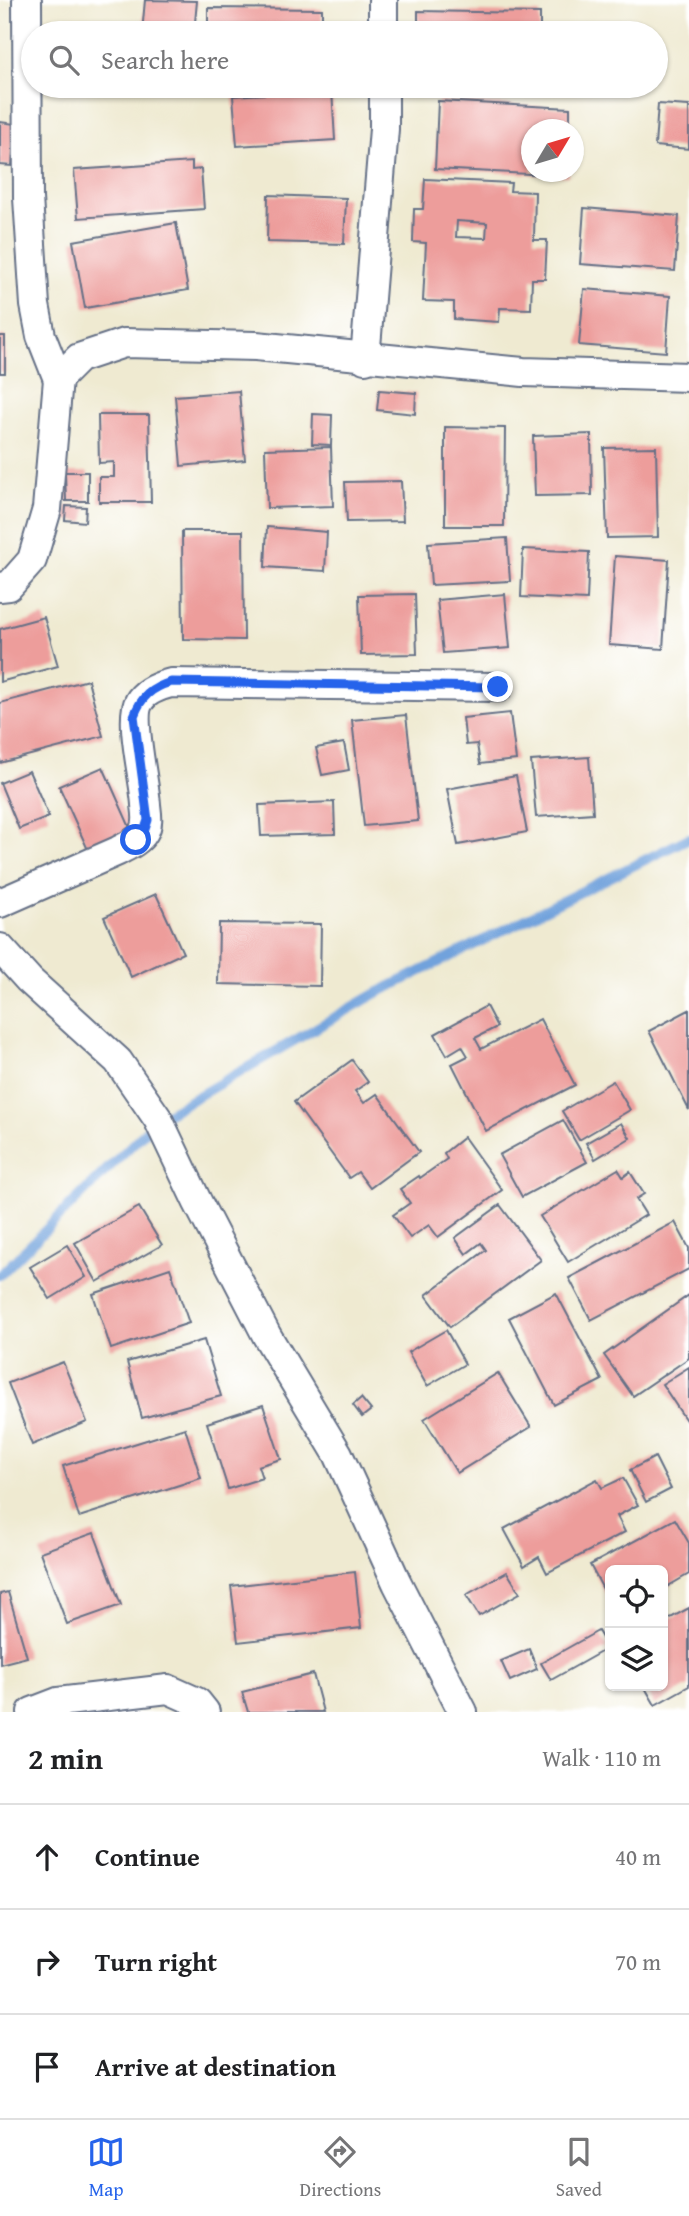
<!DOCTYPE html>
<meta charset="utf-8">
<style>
body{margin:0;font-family:"Gentium Book Plus",serif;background:#f6f6f6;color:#202124}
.controls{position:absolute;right:21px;bottom:21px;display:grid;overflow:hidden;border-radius:10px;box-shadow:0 2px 5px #0004}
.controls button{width:63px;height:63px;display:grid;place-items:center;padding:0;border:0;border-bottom:2px solid #e0e0e0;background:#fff;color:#202124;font:35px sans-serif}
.compass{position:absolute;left:521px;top:119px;width:63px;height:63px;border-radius:50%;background:#fff;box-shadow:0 2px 5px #0004;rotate:52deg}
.stop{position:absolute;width:21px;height:21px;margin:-16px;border:5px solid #2563eb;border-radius:50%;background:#fff}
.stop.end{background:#2563eb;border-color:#fff;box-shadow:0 2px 7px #0008}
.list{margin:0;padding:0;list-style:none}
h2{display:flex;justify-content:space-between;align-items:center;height:91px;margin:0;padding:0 28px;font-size:30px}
h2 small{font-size:23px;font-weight:400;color:#757577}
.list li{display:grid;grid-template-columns:46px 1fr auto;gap:21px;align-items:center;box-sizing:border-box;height:105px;padding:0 28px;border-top:2px solid #e0e0e0}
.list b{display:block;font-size:26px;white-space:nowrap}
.list em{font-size:23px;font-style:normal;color:#757577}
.icon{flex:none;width:38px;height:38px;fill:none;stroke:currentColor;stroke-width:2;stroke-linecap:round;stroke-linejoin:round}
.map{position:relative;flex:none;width:689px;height:1712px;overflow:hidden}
.search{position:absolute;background:#fff;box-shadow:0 2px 5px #0004;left:21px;right:21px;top:21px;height:77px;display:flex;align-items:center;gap:18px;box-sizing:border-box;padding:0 24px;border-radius:38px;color:#757577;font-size:26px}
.sheet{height:406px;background:#fff}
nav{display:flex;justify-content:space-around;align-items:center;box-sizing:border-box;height:98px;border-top:2px solid #e0e0e0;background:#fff;font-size:19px;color:#757577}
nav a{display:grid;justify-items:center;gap:4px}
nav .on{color:#2563eb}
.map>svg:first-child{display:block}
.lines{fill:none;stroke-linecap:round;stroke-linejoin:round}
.stream{stroke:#71a2dc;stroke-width:10}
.building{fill:#ed9d9b;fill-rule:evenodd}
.minor-casing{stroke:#657086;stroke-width:32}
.minor{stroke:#fff;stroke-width:28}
.route{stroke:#2563eb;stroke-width:9}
</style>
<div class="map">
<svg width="689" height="1712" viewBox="0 0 689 1712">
<rect width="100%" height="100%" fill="#fff"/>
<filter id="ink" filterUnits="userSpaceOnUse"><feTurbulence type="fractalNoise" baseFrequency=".0143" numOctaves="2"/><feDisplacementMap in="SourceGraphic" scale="14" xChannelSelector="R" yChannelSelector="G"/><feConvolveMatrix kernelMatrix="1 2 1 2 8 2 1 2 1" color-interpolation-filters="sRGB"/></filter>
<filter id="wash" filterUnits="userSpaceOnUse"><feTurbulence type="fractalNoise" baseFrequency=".00686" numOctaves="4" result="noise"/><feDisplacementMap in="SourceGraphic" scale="28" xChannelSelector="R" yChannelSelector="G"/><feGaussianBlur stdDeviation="1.57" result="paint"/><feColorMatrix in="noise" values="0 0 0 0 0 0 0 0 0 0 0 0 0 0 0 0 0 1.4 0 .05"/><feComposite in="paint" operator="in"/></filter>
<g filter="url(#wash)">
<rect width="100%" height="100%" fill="#efead1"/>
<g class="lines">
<!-- stream -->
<path class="stream" d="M 0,1275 L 158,1119 L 377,993 L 689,838"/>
</g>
<g id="blocks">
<!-- building -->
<g class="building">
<path d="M 145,0 L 197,1 L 194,33 L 142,33 Z"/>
<path d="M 208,8 L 322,9 L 322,33 L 208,33 Z"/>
<path d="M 418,11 L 540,13 L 540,33 L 418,33 Z"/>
<path d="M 332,90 L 335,140 L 237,146 L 233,96 Z"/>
<path d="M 438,101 L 570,108 L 570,130 L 532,130 L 532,172 L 568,172 L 568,176 L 435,169 Z"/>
<path d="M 658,104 L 689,106 L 689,149 L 655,146 Z"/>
<path d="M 0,122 L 15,124 L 12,166 L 0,165 Z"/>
<path d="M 192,162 L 192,170 L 201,169 L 204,209 L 78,218 L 74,170 Z"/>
<path d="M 425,179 L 511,183 L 510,191 L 535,192 L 534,240 L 547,240 L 545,279 L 532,279 L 531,309 L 500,308 L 499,322 L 454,319 L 454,302 L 423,301 L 426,243 L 413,242 L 414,209 L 423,209 ZM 457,221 L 487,223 L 486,238 L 456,237 Z"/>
<path d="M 268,195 L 346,198 L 344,244 L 267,242 Z"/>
<path d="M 584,208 L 679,216 L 675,271 L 580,264 Z"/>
<path d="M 176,223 L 188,290 L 85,308 L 73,241 Z"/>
<path d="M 584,289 L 670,296 L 666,352 L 579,345 Z"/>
<rect x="0" y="336" width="5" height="37"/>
<path d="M 379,390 L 416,393 L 415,414 L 377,410 Z"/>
<path d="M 239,391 L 245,460 L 181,466 L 175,396 Z"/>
<path d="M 313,414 L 332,415 L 331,445 L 312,444 Z"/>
<path d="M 98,415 L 149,415 L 151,502 L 99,502 L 99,477 L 114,477 L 114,462 L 99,463 Z"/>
<path d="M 445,427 L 505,428 L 504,526 L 445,526 Z"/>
<path d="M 591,434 L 592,495 L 535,496 L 533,436 Z"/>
<path d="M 331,447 L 333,506 L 267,508 L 265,449 Z"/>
<path d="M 656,447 L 658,537 L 607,538 L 604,448 Z"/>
<path d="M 65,472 L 88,472 L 88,501 L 66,501 Z"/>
<path d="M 401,481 L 403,521 L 347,522 L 345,482 Z"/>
<path d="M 66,506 L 86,507 L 85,522 L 65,520 Z"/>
<path d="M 267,527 L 327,532 L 325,571 L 265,567 Z"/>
<path d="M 182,531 L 243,531 L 244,640 L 183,639 Z"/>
<path d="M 507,538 L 510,581 L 431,585 L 428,543 Z"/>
<path d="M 523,549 L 589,552 L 587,600 L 521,597 Z"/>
<path d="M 615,556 L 669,560 L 663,649 L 609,645 Z"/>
<path d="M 415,594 L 417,654 L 361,655 L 359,595 Z"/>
<path d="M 505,594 L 510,648 L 443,653 L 437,600 Z"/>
<path d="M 44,617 L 58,666 L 0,682 L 0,629 Z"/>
<path d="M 88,680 L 103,736 L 0,763 L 0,703 Z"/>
<path d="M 510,713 L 516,760 L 480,764 L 477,744 L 466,745 L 463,718 Z"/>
<path d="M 406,715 L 418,821 L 364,826 L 352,720 Z"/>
<path d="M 344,743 L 349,770 L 322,775 L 316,748 Z"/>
<path d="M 589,757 L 593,813 L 536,817 L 531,761 Z"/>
<path d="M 103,767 L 132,832 L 89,852 L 59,786 Z"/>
<path d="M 29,771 L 49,817 L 19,829 L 0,783 Z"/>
<path d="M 516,776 L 527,832 L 458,845 L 447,789 Z"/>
<path d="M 334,802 L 335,834 L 261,836 L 259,805 Z"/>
<path d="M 156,894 L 183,953 L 131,977 L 104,917 Z"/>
<path d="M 219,923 L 321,924 L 320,986 L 218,984 Z"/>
<path d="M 486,1006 L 497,1027 L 475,1038 L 481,1049 L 540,1019 L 575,1085 L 486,1131 L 452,1064 L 468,1056 L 462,1046 L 447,1055 L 435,1034 Z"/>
<path d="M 689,1010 L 689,1110 L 649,1031 Z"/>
<path d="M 352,1060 L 368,1082 L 355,1091 L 364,1103 L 377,1094 L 419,1152 L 370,1188 L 358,1172 L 349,1178 L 294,1102 Z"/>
<path d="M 613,1081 L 630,1110 L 579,1140 L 562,1111 Z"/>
<path d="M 563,1120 L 587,1162 L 522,1197 L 499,1155 Z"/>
<path d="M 621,1123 L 630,1138 L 595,1159 L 586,1143 Z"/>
<path d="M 464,1137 L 502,1190 L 438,1237 L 429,1225 L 410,1238 L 393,1215 L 410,1203 L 400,1189 L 419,1176 L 420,1178 L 447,1159 L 444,1153 Z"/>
<path d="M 618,1169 L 623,1177 L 630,1172 L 644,1194 L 636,1199 L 646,1215 L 568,1262 L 540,1216 Z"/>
<path d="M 500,1205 L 541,1260 L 450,1327 L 426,1295 L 486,1250 L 481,1243 L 466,1254 L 455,1238 Z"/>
<path d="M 139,1207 L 162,1245 L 97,1282 L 75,1243 Z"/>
<path d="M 675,1222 L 689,1248 L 689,1269 L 591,1320 L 569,1278 Z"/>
<path d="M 67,1245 L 86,1277 L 50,1299 L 30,1267 Z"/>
<path d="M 170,1268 L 189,1323 L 111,1349 L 93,1294 Z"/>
<path d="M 556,1293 L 602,1380 L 554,1405 L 509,1318 Z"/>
<path d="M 689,1295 L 689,1358 L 633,1396 L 604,1355 Z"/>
<path d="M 446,1330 L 465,1364 L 427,1386 L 408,1352 Z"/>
<path d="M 204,1340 L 221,1396 L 142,1418 L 127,1362 Z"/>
<path d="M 63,1362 L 87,1422 L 32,1445 L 8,1383 Z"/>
<path d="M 689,1367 L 689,1425 L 662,1384 Z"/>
<path d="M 498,1373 L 531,1427 L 457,1473 L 424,1419 Z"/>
<path d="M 361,1398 L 371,1410 L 362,1417 L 353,1405 Z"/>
<path d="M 263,1405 L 281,1459 L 258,1466 L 262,1478 L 228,1489 L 207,1423 Z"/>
<path d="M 185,1428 L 201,1478 L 79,1517 L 63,1466 Z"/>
<path d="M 655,1457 L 671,1489 L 646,1502 L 630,1470 Z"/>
<path d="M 623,1478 L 638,1505 L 617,1516 L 625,1532 L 547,1573 L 539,1557 L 524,1566 L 504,1529 L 597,1479 L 602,1488 Z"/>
<path d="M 675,1519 L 689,1543 L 689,1574 L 663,1589 L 663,1570 L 610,1570 L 610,1602 L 590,1565 Z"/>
<path d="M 94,1533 L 121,1605 L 67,1624 L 40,1552 Z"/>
<path d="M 355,1572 L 361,1628 L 238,1642 L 231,1586 Z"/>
<path d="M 507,1572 L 520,1593 L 479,1616 L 466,1595 Z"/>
<path d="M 8,1592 L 27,1657 L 0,1664 L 0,1594 Z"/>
<path d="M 689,1608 L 689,1686 L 655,1705 L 644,1686 L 663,1686 L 663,1622 Z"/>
<path d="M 598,1631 L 608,1648 L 551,1680 L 541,1663 Z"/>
<path d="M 529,1649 L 537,1669 L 510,1681 L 501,1661 Z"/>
<path d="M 313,1674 L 323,1712 L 248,1712 L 242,1692 Z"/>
</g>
</g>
</g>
<g filter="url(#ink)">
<use href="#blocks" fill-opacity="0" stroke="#657086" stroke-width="2"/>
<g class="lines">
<!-- minor casing -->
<g class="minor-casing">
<g id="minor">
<path d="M 27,0 L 28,198 L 35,305 L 41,336 L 58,379"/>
<path d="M 383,0 L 383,33"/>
<path d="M 365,359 L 384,129 L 384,86"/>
<path d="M 0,587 L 9,586 L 32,560 L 47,509 L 58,379 L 79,358 L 124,343 L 256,346 L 523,372 L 689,377"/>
<path d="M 0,903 L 118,851 C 127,846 139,841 144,832 C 149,824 147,813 146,805 C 145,782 129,719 139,702 C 145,691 159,686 171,683 L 498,687"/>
<path d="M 0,948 L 29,980 L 118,1061 L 158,1119 L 197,1201 L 267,1336 L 338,1454 L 397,1583 L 463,1712"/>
<path d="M 32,1712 L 58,1702 L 168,1689 L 197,1702 L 205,1712"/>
</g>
</g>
<!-- minor -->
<use href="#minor" class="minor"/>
</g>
</g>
<g class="lines" filter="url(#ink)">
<!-- route -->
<path class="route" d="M 136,840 L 144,832 L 148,820 L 134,716 C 141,697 151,688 171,682 L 498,687"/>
</g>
</svg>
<div class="controls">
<button><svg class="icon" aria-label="locate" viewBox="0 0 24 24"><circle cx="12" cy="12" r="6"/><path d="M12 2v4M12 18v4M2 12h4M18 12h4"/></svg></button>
<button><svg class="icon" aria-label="layers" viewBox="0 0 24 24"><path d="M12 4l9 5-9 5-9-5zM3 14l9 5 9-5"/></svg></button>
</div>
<svg class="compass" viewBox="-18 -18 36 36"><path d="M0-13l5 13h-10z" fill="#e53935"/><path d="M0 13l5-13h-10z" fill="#757577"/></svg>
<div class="stop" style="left:136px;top:840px"></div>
<div class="stop end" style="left:498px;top:687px"></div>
<div class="search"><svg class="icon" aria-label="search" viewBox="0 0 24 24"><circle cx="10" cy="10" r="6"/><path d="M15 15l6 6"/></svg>Search here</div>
</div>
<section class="sheet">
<h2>2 min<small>Walk · 110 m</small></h2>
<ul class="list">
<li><svg class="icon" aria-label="ahead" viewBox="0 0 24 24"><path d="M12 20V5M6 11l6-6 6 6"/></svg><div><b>Continue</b></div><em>40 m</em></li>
<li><svg class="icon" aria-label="right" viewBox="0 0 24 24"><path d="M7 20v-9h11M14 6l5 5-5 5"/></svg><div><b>Turn right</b></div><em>70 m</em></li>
<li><svg class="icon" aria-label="arrive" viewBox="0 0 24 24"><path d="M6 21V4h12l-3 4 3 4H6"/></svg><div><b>Arrive at destination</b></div></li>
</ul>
</section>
<nav>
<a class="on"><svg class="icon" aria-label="map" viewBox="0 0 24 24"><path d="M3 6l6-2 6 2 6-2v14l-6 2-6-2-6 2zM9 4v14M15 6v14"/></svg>Map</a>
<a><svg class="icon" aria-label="directions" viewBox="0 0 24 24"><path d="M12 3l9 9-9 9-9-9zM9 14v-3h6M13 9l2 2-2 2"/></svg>Directions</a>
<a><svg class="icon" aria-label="saved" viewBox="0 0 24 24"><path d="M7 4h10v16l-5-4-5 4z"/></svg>Saved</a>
</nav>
